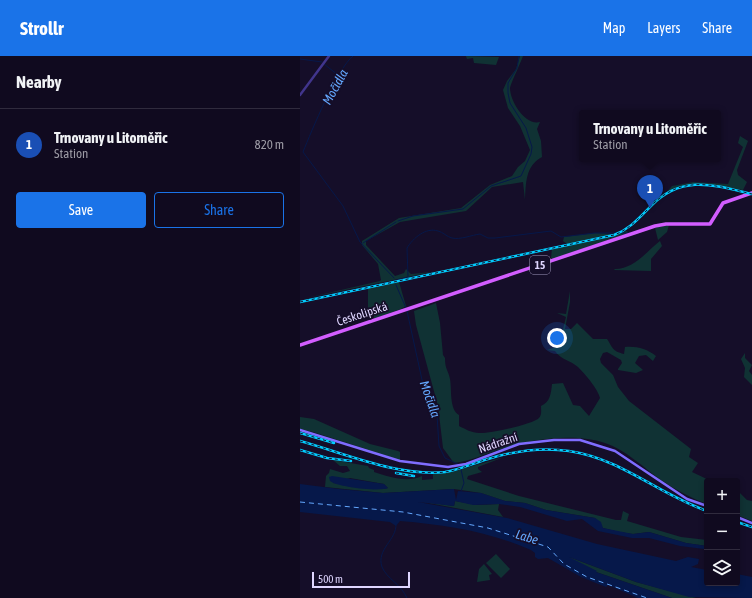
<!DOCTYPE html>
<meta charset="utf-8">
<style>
body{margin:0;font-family:"Asap Condensed",sans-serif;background:#191328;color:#f1f3f6}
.controls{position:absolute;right:12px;bottom:12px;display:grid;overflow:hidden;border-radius:4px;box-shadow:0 2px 6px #0003}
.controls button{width:36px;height:36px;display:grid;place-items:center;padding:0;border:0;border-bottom:1px solid #302b3d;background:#100a1f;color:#f1f3f6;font:20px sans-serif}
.scale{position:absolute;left:12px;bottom:10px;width:98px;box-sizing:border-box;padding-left:4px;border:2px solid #dfd6ff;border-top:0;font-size:11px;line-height:14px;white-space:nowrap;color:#dfd6ff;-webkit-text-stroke:3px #150e29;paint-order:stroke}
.you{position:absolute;left:257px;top:282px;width:14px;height:14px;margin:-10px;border:3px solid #fff;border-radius:50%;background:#1a73e8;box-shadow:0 0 0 6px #1a73e833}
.badge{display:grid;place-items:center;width:26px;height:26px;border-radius:50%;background:#1a73e8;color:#fff;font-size:13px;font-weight:700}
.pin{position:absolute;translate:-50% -33px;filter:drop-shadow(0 1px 2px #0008)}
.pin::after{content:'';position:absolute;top:21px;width:14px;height:12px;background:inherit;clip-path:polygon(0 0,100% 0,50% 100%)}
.popup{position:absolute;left:279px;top:54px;width:142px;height:52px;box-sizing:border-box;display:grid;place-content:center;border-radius:4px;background:#100a1f;filter:drop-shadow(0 1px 3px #0005);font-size:13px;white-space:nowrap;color:#9c9aa4}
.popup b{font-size:15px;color:#f1f3f6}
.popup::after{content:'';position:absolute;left:50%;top:100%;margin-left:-8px;border:8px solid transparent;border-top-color:#100a1f}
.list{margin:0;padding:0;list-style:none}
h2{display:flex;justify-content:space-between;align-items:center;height:52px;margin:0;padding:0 16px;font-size:17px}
h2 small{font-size:13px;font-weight:400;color:#9c9aa4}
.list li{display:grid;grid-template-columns:26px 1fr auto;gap:12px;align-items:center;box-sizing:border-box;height:72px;padding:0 16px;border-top:1px solid #302b3d}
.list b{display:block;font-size:15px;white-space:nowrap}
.list p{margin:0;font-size:13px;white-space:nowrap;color:#9c9aa4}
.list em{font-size:13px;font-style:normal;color:#9c9aa4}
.actions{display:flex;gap:8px;padding:12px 16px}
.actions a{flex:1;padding:9px 0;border:1px solid #1a73e8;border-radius:4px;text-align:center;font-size:14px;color:#1a73e8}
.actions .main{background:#1a73e8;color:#fff}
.icon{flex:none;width:22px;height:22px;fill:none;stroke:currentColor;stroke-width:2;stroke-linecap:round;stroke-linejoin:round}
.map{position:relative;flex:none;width:452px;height:542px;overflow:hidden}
header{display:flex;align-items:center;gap:24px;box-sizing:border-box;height:56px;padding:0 20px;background:#1a73e8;color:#fff}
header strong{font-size:19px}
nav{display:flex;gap:22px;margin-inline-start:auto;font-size:14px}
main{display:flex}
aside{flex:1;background:#100a1f}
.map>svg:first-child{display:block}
.green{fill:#103234;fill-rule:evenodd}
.water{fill:#06184a}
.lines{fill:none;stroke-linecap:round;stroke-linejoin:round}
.stream{stroke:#06184a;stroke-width:1}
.ferry{stroke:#64a8ff;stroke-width:1;stroke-dasharray:5 4;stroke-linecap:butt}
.tertiary{stroke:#41358c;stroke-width:2.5}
.secondary{stroke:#7f6dff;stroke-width:2.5}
.primary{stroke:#d25dff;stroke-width:3.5}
.rail-casing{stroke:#02cdff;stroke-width:2.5}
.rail{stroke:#150e29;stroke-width:1;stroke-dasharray:3;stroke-linecap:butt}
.labels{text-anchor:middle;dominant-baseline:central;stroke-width:3.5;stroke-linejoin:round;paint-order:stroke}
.shield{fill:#150e29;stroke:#a29abf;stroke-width:1}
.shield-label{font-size:11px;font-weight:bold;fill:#dfd6ff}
.street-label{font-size:12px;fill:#dfd6ff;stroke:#150e29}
.water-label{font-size:13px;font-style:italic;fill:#64a8ff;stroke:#150e29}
</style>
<header>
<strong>Strollr</strong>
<nav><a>Map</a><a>Layers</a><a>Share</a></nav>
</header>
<main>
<aside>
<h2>Nearby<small></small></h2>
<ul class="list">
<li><span class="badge" style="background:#1a4fb4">1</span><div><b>Trnovany u Litoměřic</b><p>Station</p></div><em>820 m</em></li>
</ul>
<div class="actions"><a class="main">Save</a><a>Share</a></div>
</aside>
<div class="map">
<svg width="452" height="542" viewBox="0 0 452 542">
<rect width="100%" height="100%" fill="#150e29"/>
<!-- green -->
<g class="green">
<path d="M 166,0 L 199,1 L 196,9 L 174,7 L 173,2 L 167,3 Z"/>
<path d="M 220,0 L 223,0 C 221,6 211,27 210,32 C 210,45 225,70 240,66 L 237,73 L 241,85 L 242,101 C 225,110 226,128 225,144 L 223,126 L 192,131 L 166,155 L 100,166 L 66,185 L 66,189 L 95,220 L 104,217 L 106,213 L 111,218 L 132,216 L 2,243 L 80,225 L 81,224 L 78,208 L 62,189 L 62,185 L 99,162 L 161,152 L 190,129 L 212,120 L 218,111 L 225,105 L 230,94 L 220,70 L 208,52 L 203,34 L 207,25 L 216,13 Z"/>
<path d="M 440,80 L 448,85 L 437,114 L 438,119 L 447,126 L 443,134 C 413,130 394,121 366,137 L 372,130 L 393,126 L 428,128 L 443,91 L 438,87 Z"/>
<path d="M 369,169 L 367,176 L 358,184 L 355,172 Z"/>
<path d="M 326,175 L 328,176 L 326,178 L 253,203 L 251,202 L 252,193 L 311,181 Z"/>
<path d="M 294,177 L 314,178 L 267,188 L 263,185 L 264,181 Z"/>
<path d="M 360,185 L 362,190 L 351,203 L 351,215 L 314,214 L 315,213 C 334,213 346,196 360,185 Z"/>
<path d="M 99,226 L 106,250 L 101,253 L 74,263 L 74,257 L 68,256 L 68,232 Z"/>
<path d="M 270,235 L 270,246 L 265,273 L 271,273 L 277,267 L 293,283 L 307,283 C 313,292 312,295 324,298 L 325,291 C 337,290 347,293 356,300 L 353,305 L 346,299 L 339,300 L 335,307 L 343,314 L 336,317 L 318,314 L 318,313 L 322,307 L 321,304 L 307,296 L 303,297 L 300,303 L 301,307 L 313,319 L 318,331 L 329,345 L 391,393 L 389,401 L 398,407 L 392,416 L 411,425 L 407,425 L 407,448 C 391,442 376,434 361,424 C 344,412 326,394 305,387 C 275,377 230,383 201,393 C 184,398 171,405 154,407 L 143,392 L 138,350 L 116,269 L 114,255 L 136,247 L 140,267 L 143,299 L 145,302 C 145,314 148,313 150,323 C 152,334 149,353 159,359 L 159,370 C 165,373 172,377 179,377 C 188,378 234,368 239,362 C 242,359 241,354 241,350 C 250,346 251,338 252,328 L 263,327 L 273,349 L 280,350 L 289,360 L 300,342 C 298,333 285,318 278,311 C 270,304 261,304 255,295 L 247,294 L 256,291 L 260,285 L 259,283 L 253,280 L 262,277 L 266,261 L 257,257 L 266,258 Z"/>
<path d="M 445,297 L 445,302 L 452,309 L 449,315 L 452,319 L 452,329 L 444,321 L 445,312 L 441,303 Z"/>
<path d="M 0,361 L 14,363 L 70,388 L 98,395 L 100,396 L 100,404 L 13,376 L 0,373 Z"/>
<path d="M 204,401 L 178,411 L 178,413 L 182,416 L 168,420 L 167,423 L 219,440 L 316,464 L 321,464 L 323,455 L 329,458 L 327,465 L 381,481 L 407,484 L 407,490 L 386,487 L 349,476 L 333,478 L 319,476 L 303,472 L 295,462 L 246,454 L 225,447 L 205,445 L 181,437 L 154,433 L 83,437 L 25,431 L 26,420 L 29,417 L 30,413 L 43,417 L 50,415 L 47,410 L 40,410 L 33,404 L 68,410 L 69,412 L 74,414 L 74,416 C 89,421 107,427 122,420 L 122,424 L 133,423 L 133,418 L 155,415 ZM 50,422 L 84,428 L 88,432 L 80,433 L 33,427 Z"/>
<path d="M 437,434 L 447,444 L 452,445 L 452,465 L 437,459 Z"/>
<path d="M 118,445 L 154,450 L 155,445 L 177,449 L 199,448 L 198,454 L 203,461 Z"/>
<path d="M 196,498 L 210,513 L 201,522 L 186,507 Z"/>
<path d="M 269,501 L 336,526 L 396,542 L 372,542 L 296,516 L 296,515 L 274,505 Z"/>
<path d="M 184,508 L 192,518 L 189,519 L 190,524 L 177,526 L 179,513 Z"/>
</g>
<!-- water -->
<g class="water">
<path d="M 32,420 L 84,428 L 88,432 C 80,436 37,431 30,425 L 29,421 Z"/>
<path d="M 0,428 L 39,433 L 83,437 L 154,433 L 156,444 L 158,435 L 181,437 L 205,445 L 225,447 L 246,454 L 295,462 L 301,466 L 303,472 L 333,478 L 349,476 L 386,487 L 407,490 L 407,492 L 404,493 L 380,490 L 349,482 L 332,482 L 298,475 L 282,463 L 267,465 L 220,451 L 199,448 L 173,449 L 155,445 L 154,450 L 118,446 L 207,462 L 297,488 L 376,505 L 388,501 L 399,503 L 398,508 L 391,511 L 407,514 L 407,527 L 437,527 L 437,518 L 452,521 L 452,542 L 389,541 L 336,526 L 269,501 L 297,515 L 296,516 L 372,542 L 338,542 L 308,529 L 306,531 L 281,521 L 248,502 L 238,503 L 235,501 L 235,497 L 231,494 C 187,475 147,469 100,465 L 96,470 L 90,466 L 0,456 Z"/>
</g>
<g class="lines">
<!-- stream -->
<g class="stream">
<path d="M 53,0 C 38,11 11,76 3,96 L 43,150 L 60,186 L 94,222"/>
<path d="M 0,3 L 22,6"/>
<path d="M 24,8 L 38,19"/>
<path d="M 98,165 L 113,160 L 163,153 L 191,130 L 221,120 L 231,98 L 232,91 L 226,72 L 210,47 L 208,37 L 208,27 L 217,12 L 219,0"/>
<path d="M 63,187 L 96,166"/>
<path d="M 96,224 L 108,221 L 107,192 C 113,182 126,171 138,175 C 143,176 147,181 152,182 C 160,184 172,179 180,178 L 188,182 L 195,182 L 251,175 L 261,181 L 295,177 L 330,177"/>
<path d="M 96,229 L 106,252"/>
<path d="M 107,255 L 124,333 L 137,359 L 139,390 L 145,402 L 160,409 L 164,427 L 161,435"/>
<path d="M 96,468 C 97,484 76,493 82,511 C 87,523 101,528 107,542"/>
</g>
<!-- ferry -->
<path class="ferry" d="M 0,446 L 103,456 L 188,472 L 248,491 L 264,508 L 287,521 L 347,542"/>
<!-- tertiary -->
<path class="tertiary" d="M 0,39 L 29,0"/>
<!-- secondary -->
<g class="secondary">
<path d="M 0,374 L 100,405 L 148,411 L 166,408 L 219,388 L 254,384 L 280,384 L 315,395 L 387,443 L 407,450"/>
<path d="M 437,461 L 452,467"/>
</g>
<!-- primary -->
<path class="primary" d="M 0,289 L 355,170 L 366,168 L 410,168 L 423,147 L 452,137"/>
<!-- rail casing -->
<g class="rail-casing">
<g id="rail">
<path d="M 0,246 L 314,179 C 330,173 339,162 351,150 C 382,118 414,129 452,138"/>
<path d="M 0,377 L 34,387"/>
<path d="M 0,385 C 44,397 98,421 145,416 C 159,414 174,407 188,403 C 214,395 242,391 269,395 C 322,403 358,438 407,455"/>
<path d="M 0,394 L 27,402 L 51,405"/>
<path d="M 96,417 L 114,420"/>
<path d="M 437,466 L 452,471"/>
</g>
</g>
<!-- rail -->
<use href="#rail" class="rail"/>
</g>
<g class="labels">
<!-- shield labels -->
<rect class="shield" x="230" y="200" width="20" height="18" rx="3"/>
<g class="shield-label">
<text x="240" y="209">15</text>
</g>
<!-- street labels -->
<g class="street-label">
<text transform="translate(62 258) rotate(-18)">Českolipská</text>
<text transform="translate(198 387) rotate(-19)">Nádražní</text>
</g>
<!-- water labels -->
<g class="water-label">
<text transform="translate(35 31) rotate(-61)">Močidla</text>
<text transform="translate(130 343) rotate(71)">Močidla</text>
<text transform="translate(227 481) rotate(17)">Labe</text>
</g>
</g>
</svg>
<div class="controls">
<button>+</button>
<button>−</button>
<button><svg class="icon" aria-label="layers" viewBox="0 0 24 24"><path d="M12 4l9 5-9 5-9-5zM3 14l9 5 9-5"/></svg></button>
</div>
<div class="scale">500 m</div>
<div class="you"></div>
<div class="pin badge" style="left:350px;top:152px;background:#1a4fb4">1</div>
<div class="popup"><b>Trnovany u Litoměřic</b>Station</div>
</div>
</main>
